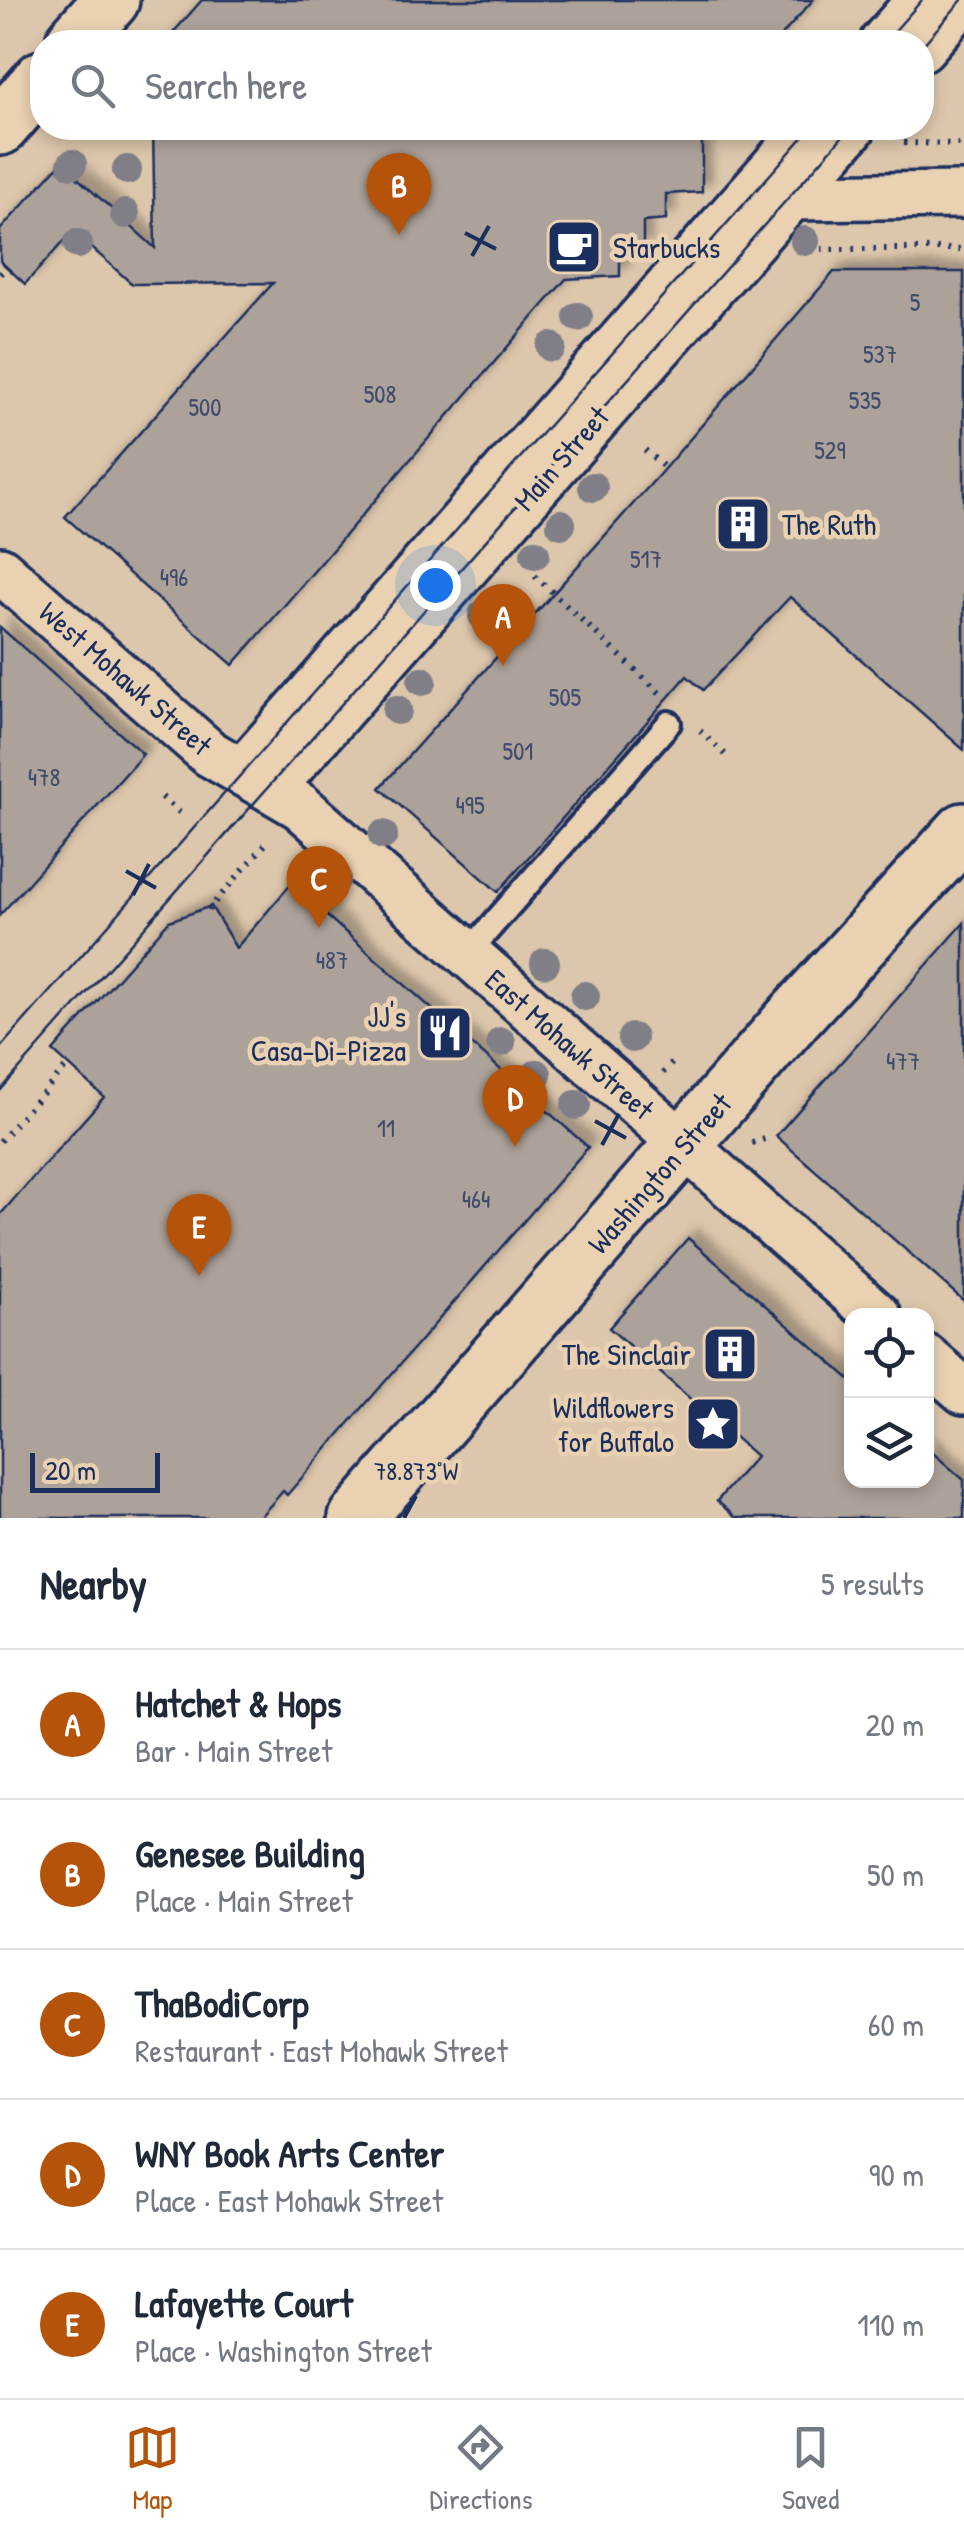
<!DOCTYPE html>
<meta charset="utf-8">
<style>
body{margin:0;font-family:"Patrick Hand",sans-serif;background:#f6f6f7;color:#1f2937}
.controls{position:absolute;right:30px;bottom:30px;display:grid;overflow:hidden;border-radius:20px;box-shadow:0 5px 15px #0003}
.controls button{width:90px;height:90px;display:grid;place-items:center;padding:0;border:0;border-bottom:2px solid #e0e1e3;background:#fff;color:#1f2937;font:50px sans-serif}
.scale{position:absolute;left:30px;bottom:25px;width:130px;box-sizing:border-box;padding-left:10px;border:5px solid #1b2f5e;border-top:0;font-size:28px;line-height:35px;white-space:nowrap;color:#1b2f5e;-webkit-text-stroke:8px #e9d1b1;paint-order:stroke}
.you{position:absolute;left:435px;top:585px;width:35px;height:35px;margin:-25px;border:8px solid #fff;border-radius:50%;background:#1a73e8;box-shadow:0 0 0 15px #1a73e833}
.badge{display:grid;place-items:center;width:65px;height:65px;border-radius:50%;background:#b45309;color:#fff;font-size:32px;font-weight:700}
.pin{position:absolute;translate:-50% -82px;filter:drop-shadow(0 2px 5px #0008)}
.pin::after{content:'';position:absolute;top:52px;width:35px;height:30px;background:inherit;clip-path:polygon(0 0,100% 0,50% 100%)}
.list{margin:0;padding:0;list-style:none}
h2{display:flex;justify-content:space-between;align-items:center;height:130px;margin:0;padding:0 40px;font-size:42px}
h2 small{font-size:32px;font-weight:400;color:#747a83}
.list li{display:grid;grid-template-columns:65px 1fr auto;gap:30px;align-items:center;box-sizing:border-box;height:150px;padding:0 40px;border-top:2px solid #e0e1e3}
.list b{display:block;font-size:38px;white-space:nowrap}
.list p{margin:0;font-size:32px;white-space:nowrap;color:#747a83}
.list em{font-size:32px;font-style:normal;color:#747a83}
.icon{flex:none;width:55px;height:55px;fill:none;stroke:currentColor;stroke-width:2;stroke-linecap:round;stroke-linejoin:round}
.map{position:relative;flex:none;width:964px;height:1518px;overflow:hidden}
.search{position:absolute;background:#fff;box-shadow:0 5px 15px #0003;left:30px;right:30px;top:30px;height:110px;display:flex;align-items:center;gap:25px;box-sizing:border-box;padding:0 35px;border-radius:40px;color:#747a83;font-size:38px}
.sheet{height:880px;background:#fff}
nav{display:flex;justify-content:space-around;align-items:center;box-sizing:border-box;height:140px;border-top:2px solid #e0e1e3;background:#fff;font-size:28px;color:#747a83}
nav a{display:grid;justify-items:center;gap:5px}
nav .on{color:#b45309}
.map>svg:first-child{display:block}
.building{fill:#ada299;stroke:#1b2f5e;stroke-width:2.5;filter:url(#shadow)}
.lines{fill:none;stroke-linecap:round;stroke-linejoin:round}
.service-casing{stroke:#1b2f5e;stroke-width:30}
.minor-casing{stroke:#1b2f5e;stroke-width:52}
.tertiary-casing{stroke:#1b2f5e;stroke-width:62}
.path{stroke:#1b2f5e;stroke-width:6;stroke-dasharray:2.5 8;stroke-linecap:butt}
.service{stroke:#e9d1b1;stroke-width:22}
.minor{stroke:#e9d1b1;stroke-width:45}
.tertiary{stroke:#e9d1b1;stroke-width:55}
.tram{stroke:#1b2f5e;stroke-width:2.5}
.tree{fill:#807e87}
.ticks{fill:none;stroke:#1b2f5e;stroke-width:4}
.labels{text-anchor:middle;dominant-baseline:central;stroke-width:9;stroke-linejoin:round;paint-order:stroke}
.number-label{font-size:25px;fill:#404c6d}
.poi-label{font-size:30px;fill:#1b2f5e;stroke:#e9d1b1;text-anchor:end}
.street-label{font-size:30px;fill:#1b2f5e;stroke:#e9d1b1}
.ticks-label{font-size:25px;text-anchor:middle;fill:#1b2f5e;stroke:#e9d1b1;stroke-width:9;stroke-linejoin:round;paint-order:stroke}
</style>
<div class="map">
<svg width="964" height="1518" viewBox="0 0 964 1518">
<defs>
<filter id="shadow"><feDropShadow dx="9" dy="-9" stdDeviation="5" flood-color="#0004"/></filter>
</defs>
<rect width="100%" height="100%" fill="#ddc7ac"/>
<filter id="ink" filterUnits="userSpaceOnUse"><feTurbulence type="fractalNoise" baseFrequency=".01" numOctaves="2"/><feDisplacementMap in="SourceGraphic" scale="20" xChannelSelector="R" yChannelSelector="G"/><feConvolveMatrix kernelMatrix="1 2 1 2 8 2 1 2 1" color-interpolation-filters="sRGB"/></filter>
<g filter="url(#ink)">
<!-- building -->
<g class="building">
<path d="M 202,0 L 813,0 L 776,42 L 165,42 Z"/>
<path d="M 153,128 L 702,128 L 702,192 L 666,194 L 666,220 L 643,222 L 643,250 L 620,250 L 620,276 L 566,279 L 233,665 L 65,517 L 273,283 L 132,284 L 73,231 L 25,284 L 0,261 L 0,230 L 61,163 L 155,248 Z"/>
<path d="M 834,272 L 964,272 L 964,750 L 790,597 L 703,690 L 687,676 L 498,892 L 380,788 L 658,476 Z"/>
<path d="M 0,627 L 143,754 L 0,915 Z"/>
<path d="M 291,884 L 588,1147 L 287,1495 L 283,1491 L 259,1518 L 0,1518 L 0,1215 L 104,1097 L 53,1051 L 169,921 L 211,906 L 236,948 Z"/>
<path d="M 964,923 L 964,1301 L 776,1136 Z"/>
<path d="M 688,1238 L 852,1381 L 852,1480 L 926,1480 L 926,1447 L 964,1480 L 964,1518 L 736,1518 L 717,1501 L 756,1456 L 609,1328 Z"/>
</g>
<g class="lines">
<!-- service casing -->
<g class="service-casing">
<path id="service" d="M 467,954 L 669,723"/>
</g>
<!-- minor casing -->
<g class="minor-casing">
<g id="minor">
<path d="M 883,42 L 920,0"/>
<path d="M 922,48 L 964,0"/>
<path d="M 791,197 L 964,195"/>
<path d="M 0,570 L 209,753 L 300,806 L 878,1316"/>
<path d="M 242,772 L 808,128"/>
<path d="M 271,789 L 852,128"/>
<path d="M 926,1358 L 964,1391"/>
</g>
</g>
<!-- tertiary casing -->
<g class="tertiary-casing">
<g id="tertiary">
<path d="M 74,42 L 111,0"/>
<path d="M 0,127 L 42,79"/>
<path d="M 357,1518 L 795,1016 L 964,831"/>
</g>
</g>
<!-- path -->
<g class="path">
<path d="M 904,143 L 964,144"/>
<path d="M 821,249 L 964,249"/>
<path d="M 0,274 L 7,267"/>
<path d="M 645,450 L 665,468"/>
<path d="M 535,576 L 662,695"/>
<path d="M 700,731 L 726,755"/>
<path d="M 162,797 L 180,813"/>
<path d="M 208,910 L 270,839"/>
<path d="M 663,1073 L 675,1060"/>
<path d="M 0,1141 L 68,1065"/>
<path d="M 752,1143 L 765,1139"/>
</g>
<!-- service -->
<use href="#service" class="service"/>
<!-- minor -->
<use href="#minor" class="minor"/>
<!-- tertiary -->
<use href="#tertiary" class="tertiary"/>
<!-- tram -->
<g class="tram">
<path d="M 885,42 L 922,0"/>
<path d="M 922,46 L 962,0"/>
<path d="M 0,1048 L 811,128"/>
<path d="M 0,1091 L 850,128"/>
</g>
</g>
<!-- trees -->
<g class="tree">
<circle cx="72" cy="164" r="15"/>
<circle cx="127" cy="170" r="15"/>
<circle cx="125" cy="214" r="15"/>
<circle cx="805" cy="241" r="15"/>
<circle cx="78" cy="244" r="15"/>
<circle cx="578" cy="317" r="15"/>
<circle cx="551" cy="347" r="15"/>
<circle cx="593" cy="487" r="15"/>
<circle cx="561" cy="524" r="15"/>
<circle cx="535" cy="554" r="15"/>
<circle cx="483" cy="615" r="15"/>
<circle cx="422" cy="681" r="15"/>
<circle cx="397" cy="710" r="15"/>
<circle cx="383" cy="835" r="15"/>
<circle cx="336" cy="878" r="15"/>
<circle cx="545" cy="963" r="15"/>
<circle cx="585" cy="996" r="15"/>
<circle cx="632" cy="1038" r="15"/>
<circle cx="501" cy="1042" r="15"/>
<circle cx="537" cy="1074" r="15"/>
<circle cx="576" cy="1105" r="15"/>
</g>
</g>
<!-- ticks -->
<path class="ticks" d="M 465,233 L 496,249M 472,256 L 489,226M 126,871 L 156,888M 133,895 L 149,864M 595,1121 L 626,1138M 602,1145 L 619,1114M 404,1518 L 416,1496"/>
<!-- icons -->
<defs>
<g id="cafe-square" transform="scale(2.875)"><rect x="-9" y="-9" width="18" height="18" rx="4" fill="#1b2f5e" stroke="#e9d1b1"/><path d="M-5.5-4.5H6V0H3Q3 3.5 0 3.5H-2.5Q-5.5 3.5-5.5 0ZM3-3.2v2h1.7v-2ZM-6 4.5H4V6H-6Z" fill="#fff"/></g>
<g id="building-square" transform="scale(2.875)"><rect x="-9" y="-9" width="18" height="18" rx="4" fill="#1b2f5e" stroke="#e9d1b1"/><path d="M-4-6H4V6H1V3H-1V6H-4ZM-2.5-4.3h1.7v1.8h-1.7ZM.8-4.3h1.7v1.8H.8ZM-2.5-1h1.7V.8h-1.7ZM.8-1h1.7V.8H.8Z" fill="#fff"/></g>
<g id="restaurant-square" transform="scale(2.875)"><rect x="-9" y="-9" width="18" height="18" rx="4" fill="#1b2f5e" stroke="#e9d1b1"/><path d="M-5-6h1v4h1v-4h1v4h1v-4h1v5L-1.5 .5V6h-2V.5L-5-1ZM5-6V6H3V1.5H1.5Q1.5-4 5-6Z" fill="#fff"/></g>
<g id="sight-square" transform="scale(2.875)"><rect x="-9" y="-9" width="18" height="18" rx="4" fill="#1b2f5e" stroke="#e9d1b1"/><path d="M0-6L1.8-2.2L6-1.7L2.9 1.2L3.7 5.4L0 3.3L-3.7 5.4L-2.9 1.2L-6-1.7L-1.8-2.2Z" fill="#fff"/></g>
</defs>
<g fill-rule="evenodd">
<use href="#cafe-square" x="574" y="247"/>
<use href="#building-square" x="743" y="524"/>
<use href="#restaurant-square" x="445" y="1033"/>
<use href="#building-square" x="730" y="1354"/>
<use href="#sight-square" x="713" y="1424"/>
</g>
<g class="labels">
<!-- number labels -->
<g class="number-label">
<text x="915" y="302">5</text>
<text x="880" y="354">537</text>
<text x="380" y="394">508</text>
<text x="865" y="400">535</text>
<text x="205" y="407">500</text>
<text x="830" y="450">529</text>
<text x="646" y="559">517</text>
<text x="174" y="577">496</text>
<text x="565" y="697">505</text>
<text x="518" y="751">501</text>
<text x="44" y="777">478</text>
<text x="470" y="805">495</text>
<text x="332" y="960">487</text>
<text x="903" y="1061">477</text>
<text x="386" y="1128">11</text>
<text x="476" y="1199">464</text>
</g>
<!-- poi labels -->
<g class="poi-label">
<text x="613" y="247" text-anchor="start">Starbucks</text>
<text x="782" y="524" text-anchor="start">The Ruth</text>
<text x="406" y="1016">JJ's<tspan x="406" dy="34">Casa-Di-Pizza</tspan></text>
<text x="691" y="1354">The Sinclair</text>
<text x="674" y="1407">Wildflowers<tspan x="674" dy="34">for Buffalo</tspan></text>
</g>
<!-- street labels -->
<g class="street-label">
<text transform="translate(561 458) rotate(-49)">Main Street</text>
<text transform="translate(126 678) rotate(41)">West Mohawk Street</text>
<text transform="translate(570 1044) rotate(41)">East Mohawk Street</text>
<text transform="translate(659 1173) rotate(-49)">Washington Street</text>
</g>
</g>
<g class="ticks-label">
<text x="416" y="1480">78.873°W</text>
</g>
</svg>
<div class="controls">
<button><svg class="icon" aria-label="locate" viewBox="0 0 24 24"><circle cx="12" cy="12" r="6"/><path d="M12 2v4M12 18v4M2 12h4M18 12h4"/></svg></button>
<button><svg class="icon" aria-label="layers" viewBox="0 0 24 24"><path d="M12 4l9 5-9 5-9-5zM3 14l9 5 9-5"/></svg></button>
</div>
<div class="scale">20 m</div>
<div class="you"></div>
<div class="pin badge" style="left:503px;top:666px">A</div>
<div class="pin badge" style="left:399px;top:235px">B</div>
<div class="pin badge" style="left:319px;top:928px">C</div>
<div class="pin badge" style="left:515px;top:1147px">D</div>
<div class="pin badge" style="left:199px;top:1276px">E</div>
<div class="search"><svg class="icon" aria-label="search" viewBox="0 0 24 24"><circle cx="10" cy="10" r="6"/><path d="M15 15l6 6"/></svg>Search here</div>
</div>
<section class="sheet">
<h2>Nearby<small>5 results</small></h2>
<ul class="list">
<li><span class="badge">A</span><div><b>Hatchet &amp; Hops</b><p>Bar · Main Street</p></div><em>20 m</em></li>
<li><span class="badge">B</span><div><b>Genesee Building</b><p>Place · Main Street</p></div><em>50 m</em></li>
<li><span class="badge">C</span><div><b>ThaBodiCorp</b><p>Restaurant · East Mohawk Street</p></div><em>60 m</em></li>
<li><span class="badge">D</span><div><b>WNY Book Arts Center</b><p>Place · East Mohawk Street</p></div><em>90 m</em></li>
<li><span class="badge">E</span><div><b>Lafayette Court</b><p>Place · Washington Street</p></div><em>110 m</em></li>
</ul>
</section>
<nav>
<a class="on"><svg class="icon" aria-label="map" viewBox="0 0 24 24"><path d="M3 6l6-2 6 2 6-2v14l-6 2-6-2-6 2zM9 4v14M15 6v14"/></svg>Map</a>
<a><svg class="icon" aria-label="directions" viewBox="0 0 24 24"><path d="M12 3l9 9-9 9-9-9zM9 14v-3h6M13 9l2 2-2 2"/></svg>Directions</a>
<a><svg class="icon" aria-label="saved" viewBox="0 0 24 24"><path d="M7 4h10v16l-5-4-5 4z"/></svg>Saved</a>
</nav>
